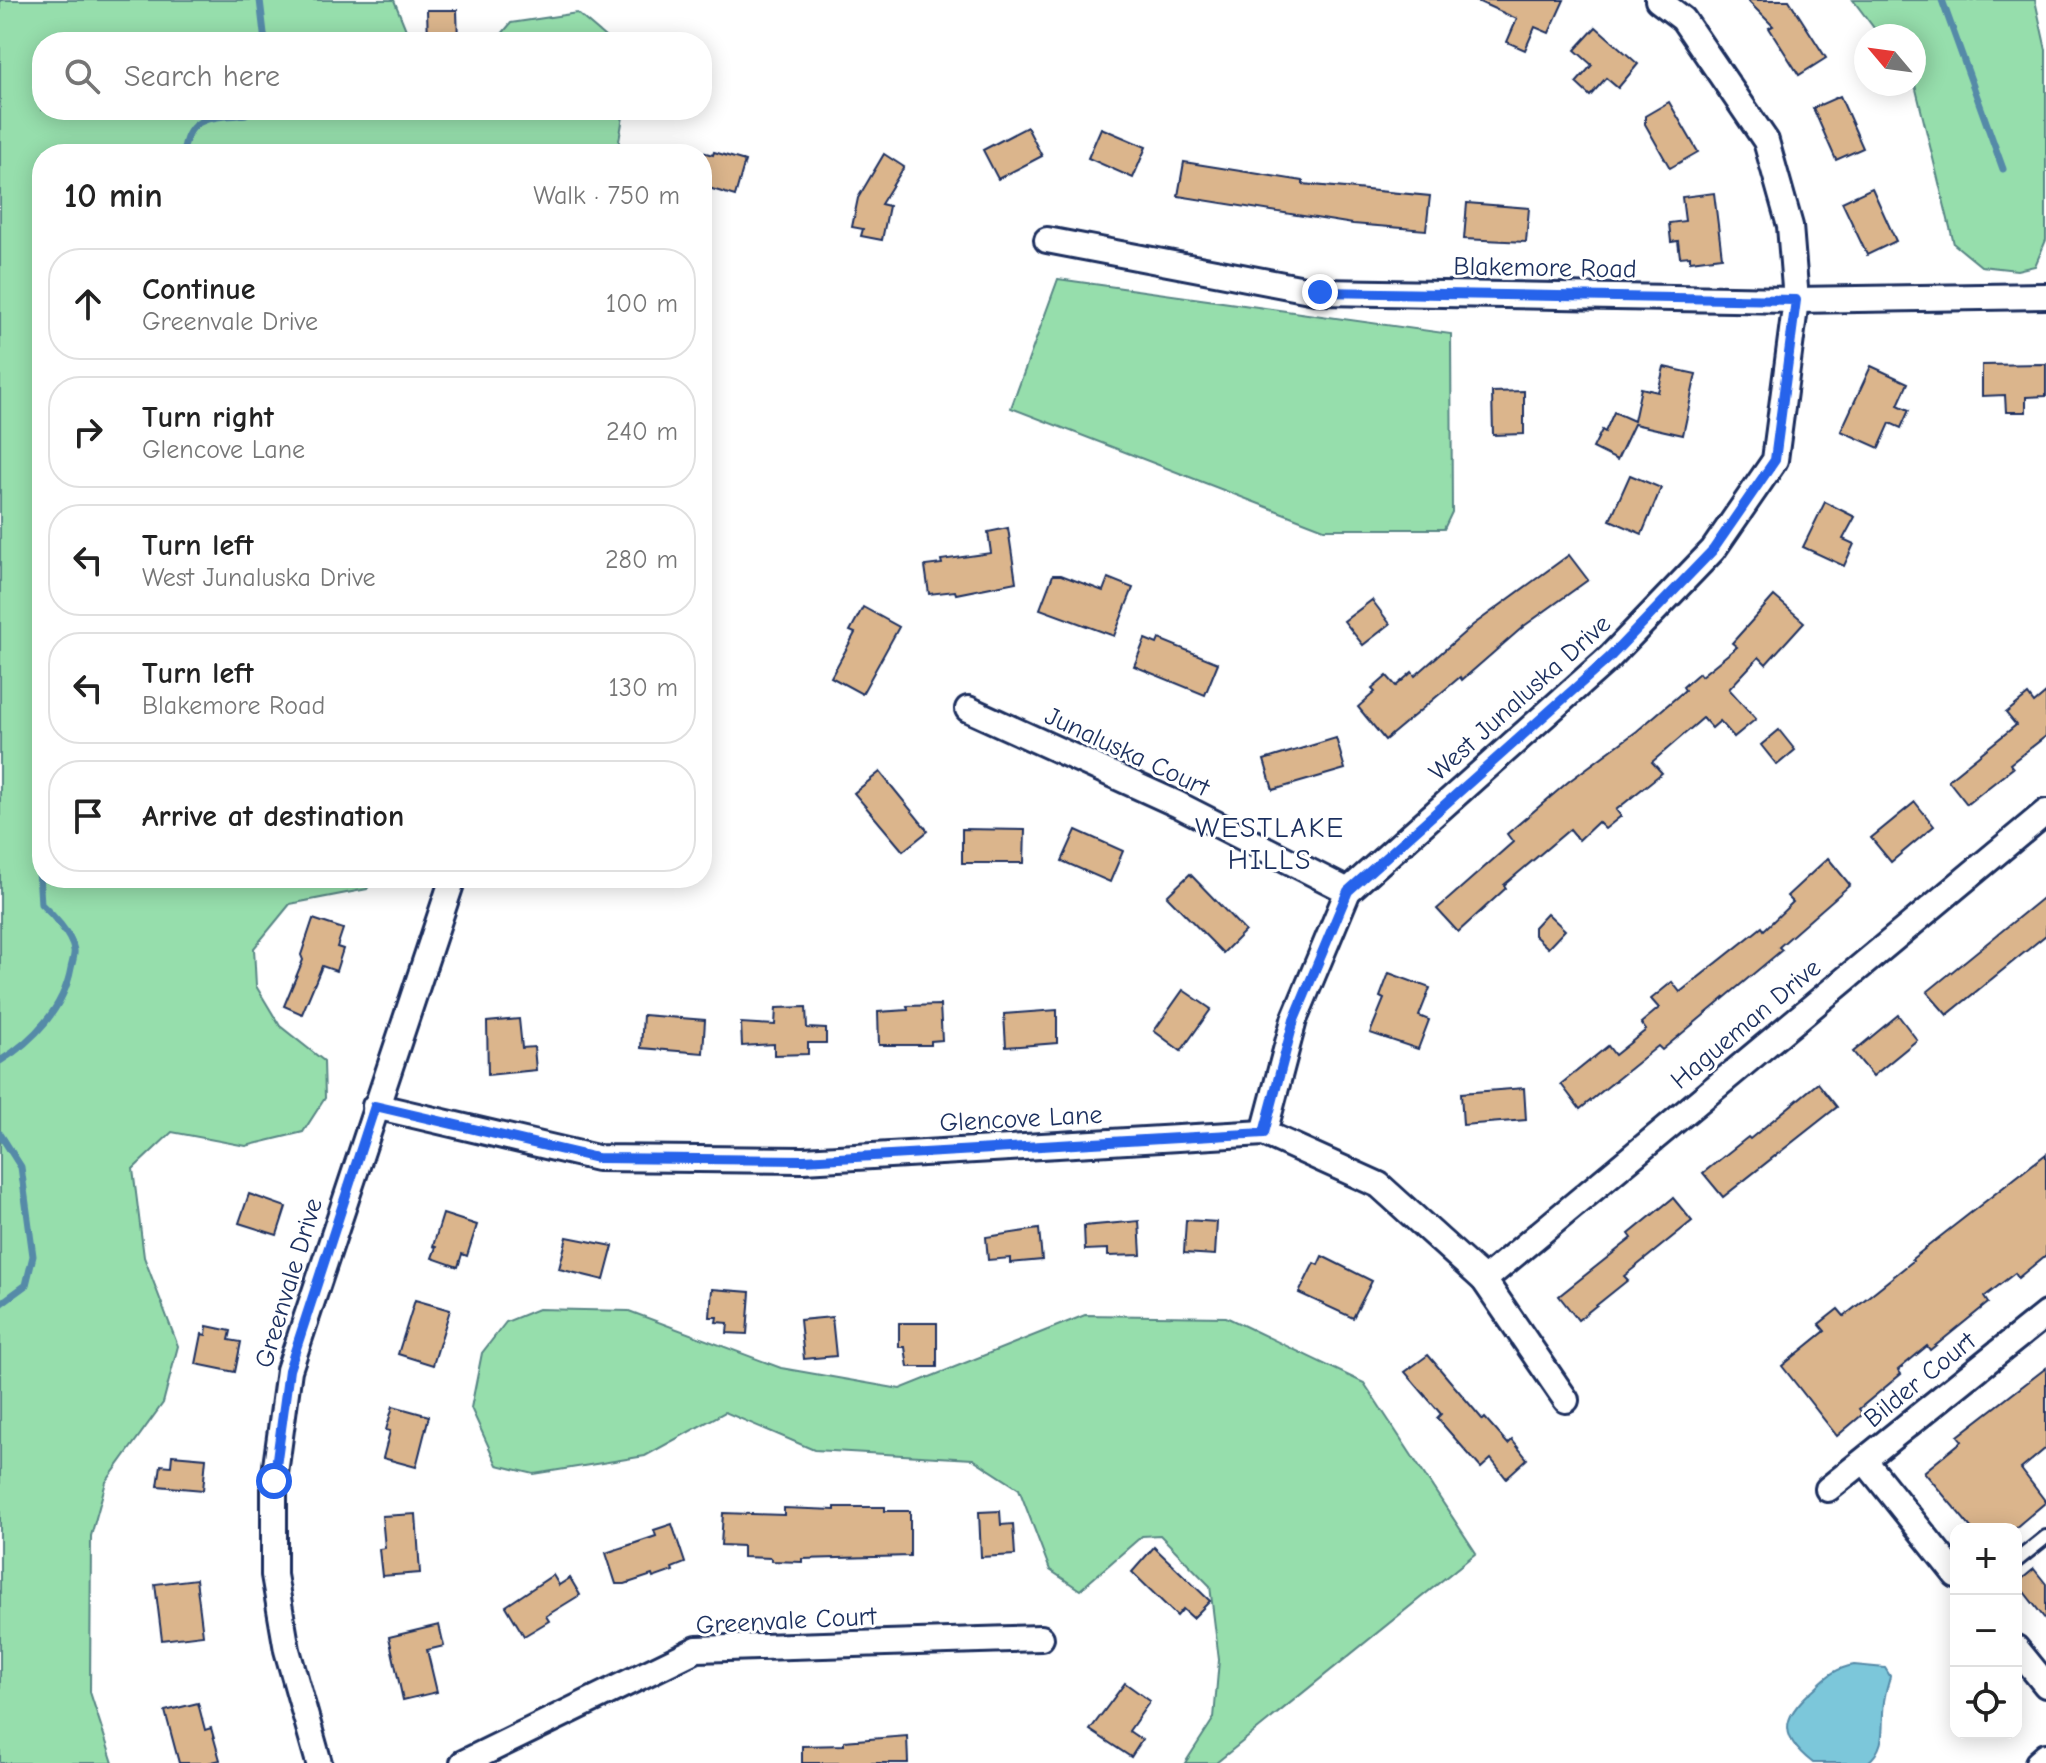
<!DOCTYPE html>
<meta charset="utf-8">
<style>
body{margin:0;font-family:"Comic Neue",sans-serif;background:#f2f2f2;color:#222}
.controls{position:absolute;right:24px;bottom:24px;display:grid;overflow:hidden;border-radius:16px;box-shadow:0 4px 20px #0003}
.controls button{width:72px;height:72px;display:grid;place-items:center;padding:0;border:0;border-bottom:2px solid #e0e0e0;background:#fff;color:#222;font:40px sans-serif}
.compass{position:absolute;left:1854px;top:24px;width:72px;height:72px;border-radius:50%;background:#fff;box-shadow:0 4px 20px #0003;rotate:299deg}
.stop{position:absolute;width:24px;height:24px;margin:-18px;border:6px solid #2563eb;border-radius:50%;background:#fff}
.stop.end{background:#2563eb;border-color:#fff;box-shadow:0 2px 8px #0008}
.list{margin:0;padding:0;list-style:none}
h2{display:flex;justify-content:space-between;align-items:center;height:104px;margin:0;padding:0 32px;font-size:34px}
h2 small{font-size:26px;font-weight:400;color:#767676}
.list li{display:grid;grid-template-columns:52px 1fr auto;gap:24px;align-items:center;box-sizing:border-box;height:112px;margin:0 16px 16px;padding:0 16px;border:2px solid #e0e0e0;border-radius:32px}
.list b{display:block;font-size:30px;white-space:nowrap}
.list p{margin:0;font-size:26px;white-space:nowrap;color:#767676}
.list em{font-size:26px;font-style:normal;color:#767676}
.icon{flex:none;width:44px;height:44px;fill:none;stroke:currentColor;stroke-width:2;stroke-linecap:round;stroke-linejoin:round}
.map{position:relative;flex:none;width:2046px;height:1763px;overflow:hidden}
.search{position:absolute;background:#fff;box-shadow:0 4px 20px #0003;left:32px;top:32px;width:680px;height:88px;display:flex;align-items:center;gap:20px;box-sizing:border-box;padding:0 28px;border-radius:32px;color:#767676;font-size:30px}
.panel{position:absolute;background:#fff;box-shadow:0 4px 20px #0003;left:32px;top:144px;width:680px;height:744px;border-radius:32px}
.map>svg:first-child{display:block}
.green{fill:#96deac;stroke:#588685;stroke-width:2}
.water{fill:#7bc7da;stroke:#558aa8;stroke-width:2}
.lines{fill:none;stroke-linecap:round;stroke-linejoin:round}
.stream{stroke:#558aa8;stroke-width:7}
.building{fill:#dbb58c;stroke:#1b2f5e;stroke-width:2}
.lane-casing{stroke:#1b2f5e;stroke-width:18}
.street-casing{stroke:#1b2f5e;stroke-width:30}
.lane{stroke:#fff;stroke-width:12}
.street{stroke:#fff;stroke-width:24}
.route{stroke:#2563eb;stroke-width:10}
.labels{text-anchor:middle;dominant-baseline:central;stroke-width:6;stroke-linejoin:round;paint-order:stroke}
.street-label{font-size:26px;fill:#1b2f5e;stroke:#fff}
.neighbourhood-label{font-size:28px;letter-spacing:2px;fill:#1b2f5e;stroke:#fff}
</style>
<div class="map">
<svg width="2046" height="1763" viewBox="0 0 2046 1763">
<rect width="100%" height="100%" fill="#fff"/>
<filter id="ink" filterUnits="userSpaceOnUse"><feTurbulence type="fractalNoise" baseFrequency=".0125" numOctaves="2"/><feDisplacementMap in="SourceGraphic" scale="16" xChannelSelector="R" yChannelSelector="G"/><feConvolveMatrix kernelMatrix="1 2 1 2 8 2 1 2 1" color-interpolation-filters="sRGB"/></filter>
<g filter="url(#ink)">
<!-- green -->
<g class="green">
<path d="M 0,0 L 394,0 L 411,42 L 42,42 L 42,110 L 624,110 L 617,154 L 42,154 L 42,878 L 374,878 L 367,889 L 290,904 L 254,948 L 256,986 L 280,1026 L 324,1061 L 325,1098 L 303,1132 L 246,1146 L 172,1132 L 133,1169 L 144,1257 L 178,1346 L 163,1403 L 106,1482 L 91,1536 L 90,1692 L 113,1763 L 0,1763 Z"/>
<path d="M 1853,0 L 2035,0 L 2046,50 L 2046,240 L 2035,266 L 2017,270 L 1981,266 L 1954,244 L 1914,81 L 1914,36 L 1880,36 Z"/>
<path d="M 577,13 L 611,42 L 495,42 L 511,23 Z"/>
<path d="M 1058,279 L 1451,334 L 1452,512 L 1444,529 L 1324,529 L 1011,408 Z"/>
<path d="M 538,1309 L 629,1311 L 781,1368 L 900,1389 L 1085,1315 L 1226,1317 L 1364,1383 L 1476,1553 L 1216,1763 L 1185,1763 L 1214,1718 L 1219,1660 L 1210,1586 L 1160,1535 L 1142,1536 L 1080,1590 L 1050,1570 L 1019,1489 L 973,1459 L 814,1450 L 725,1412 L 645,1456 L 534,1474 L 497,1465 L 471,1408 L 482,1353 L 506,1322 Z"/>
</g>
<!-- water -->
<path class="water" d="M 1854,1665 L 1885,1668 L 1890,1676 C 1889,1683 1886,1689 1885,1696 C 1879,1721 1890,1745 1867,1763 L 1813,1763 C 1774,1733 1785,1714 1816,1687 C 1828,1675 1837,1668 1854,1665 Z"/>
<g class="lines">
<!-- stream -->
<g class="stream">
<path d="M 260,0 L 265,42"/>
<path d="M 1942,0 L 2003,169"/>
<path d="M 183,154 C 188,113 212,119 246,114 L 248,110"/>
<path d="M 0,1061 C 33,1041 64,1008 71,968 C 72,963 75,955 74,950 C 71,934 52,914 41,904 L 39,871 L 42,865"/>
<path d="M 0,1134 L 21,1167 L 33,1256 L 26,1285 L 0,1304"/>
</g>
</g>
<!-- building -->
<g class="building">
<path d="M 1475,0 L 1564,0 L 1549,33 L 1535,27 L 1525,50 L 1507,42 L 1517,19 Z"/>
<path d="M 1747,0 L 1789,0 L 1826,58 L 1799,75 L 1769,28 L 1773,26 Z"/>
<path d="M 427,10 L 457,10 L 458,42 L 428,40 Z"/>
<path d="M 1596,27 L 1638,64 L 1618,88 L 1606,78 L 1590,96 L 1576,83 L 1592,65 L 1575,50 Z"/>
<path d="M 1840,96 L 1863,148 L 1836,160 L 1813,108 Z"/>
<path d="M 1669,102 L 1698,152 L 1670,168 L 1645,124 L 1645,116 Z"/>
<path d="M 1027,127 L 1042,156 L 998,179 L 983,150 Z"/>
<path d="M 1101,128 L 1146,147 L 1133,178 L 1088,158 Z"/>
<path d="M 702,152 L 713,155 L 714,152 L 745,161 L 735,196 L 702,186 Z"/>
<path d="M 884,154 L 904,167 L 881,204 L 889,206 L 882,240 L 861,236 L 863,229 L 852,227 L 858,198 Z"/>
<path d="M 1184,162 L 1303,181 L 1303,184 L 1430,196 L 1426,230 L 1353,224 L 1178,196 Z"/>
<path d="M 1872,188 L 1896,241 L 1867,255 L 1842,202 Z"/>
<path d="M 1714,193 L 1722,257 L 1690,261 L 1690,256 L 1680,257 L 1678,241 L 1671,242 L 1669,223 L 1685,221 L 1682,197 Z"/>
<path d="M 1467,203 L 1529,208 L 1526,242 L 1464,239 Z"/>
<path d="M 2046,364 L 2046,396 L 2026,397 L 2026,412 L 2006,412 L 2005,395 L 1982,396 L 1982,365 Z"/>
<path d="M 1871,366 L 1908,383 L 1898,405 L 1909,410 L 1901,428 L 1890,423 L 1879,448 L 1841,431 Z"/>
<path d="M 1664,367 L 1696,374 L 1683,435 L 1634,424 L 1617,460 L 1593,448 L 1602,430 L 1605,432 L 1614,412 L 1634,421 L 1641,388 L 1658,392 Z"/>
<path d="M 1524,391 L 1524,434 L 1493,435 L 1492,392 Z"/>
<path d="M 1630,475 L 1661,488 L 1642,534 L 1610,520 Z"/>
<path d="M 1825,502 L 1855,517 L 1843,539 L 1854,544 L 1844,566 L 1803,547 Z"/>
<path d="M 1008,528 L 1016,582 L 956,594 L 955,591 L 929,594 L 925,566 L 942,564 L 941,560 L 991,553 L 988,532 Z"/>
<path d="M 1569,555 L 1588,580 L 1524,626 L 1462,680 L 1460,677 L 1385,740 L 1358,707 L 1375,692 L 1372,689 L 1387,676 L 1396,686 L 1412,672 L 1415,676 L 1473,625 Z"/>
<path d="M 1053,575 L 1061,575 L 1103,591 L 1108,578 L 1133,588 L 1114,636 L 1040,609 Z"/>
<path d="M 1774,596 L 1804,622 L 1766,664 L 1759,657 L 1729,689 L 1756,719 L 1734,737 L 1720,721 L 1712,728 L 1703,718 L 1652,762 L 1662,773 L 1616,810 L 1621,816 L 1605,829 L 1598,822 L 1579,840 L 1570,829 L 1504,885 L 1506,888 L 1458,932 L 1437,909 L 1513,842 L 1507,834 L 1568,782 L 1637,731 L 1685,690 L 1683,687 L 1699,673 L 1701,676 L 1737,647 L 1732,643 Z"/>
<path d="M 1372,600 L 1390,624 L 1363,645 L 1344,621 Z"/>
<path d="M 863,607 L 899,627 L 862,694 L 831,677 L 855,633 L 850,631 Z"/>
<path d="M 1145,639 L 1157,644 L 1159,639 L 1218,663 L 1205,695 L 1134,666 Z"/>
<path d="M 2046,693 L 2046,736 L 2010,764 L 2013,768 L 1967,804 L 1948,780 L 2016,725 L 2006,713 L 2028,695 L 2034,703 Z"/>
<path d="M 1779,730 L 1795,750 L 1777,765 L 1761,745 Z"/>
<path d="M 1336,738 L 1345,769 L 1273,790 L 1264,760 Z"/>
<path d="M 880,772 L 928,831 L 903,851 L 854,793 Z"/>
<path d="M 1915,802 L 1934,826 L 1891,862 L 1871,838 Z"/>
<path d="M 962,829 L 1025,830 L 1024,863 L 962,863 Z"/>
<path d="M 1076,830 L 1123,851 L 1110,882 L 1062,861 Z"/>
<path d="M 1828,858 L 1850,885 L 1779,947 L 1782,950 L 1662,1050 L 1658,1046 L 1580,1109 L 1561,1084 L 1608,1046 L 1615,1055 L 1646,1030 L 1641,1023 L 1659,1008 L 1651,999 L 1672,982 L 1680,992 L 1762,927 L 1764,930 L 1793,902 L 1787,896 Z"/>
<path d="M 1190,874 L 1245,931 L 1223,953 L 1167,896 Z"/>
<path d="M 2046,895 L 2046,935 L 1947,1015 L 1927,992 Z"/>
<path d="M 1547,913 L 1565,930 L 1548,948 L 1534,935 L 1534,927 Z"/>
<path d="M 313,919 L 343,929 L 337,947 L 343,949 L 336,971 L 322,966 L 302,1014 L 284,1006 L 303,960 L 301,955 Z"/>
<path d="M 1389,973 L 1430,988 L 1419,1016 L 1429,1020 L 1418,1049 L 1370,1033 L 1384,999 L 1380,997 Z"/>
<path d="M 1183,990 L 1211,1009 L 1181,1051 L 1154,1031 Z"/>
<path d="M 940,1005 L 942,1040 L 931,1041 L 931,1045 L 879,1045 L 878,1012 L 908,1010 L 907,1006 Z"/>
<path d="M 806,1007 L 807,1028 L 826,1029 L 826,1043 L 808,1043 L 808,1054 L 774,1055 L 774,1044 L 742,1046 L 741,1023 L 775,1025 L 776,1008 Z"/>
<path d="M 1057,1010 L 1057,1043 L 1006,1047 L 1004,1014 Z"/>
<path d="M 643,1015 L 705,1020 L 703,1053 L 641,1048 Z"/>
<path d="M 1898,1015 L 1917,1040 L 1873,1076 L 1853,1052 Z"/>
<path d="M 519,1019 L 522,1048 L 534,1047 L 536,1070 L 488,1075 L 487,1022 Z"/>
<path d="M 1818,1083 L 1837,1107 L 1723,1197 L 1703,1173 L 1748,1137 L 1750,1139 Z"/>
<path d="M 1524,1088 L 1526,1120 L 1463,1125 L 1461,1093 Z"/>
<path d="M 2046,1154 L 2046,1255 L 2018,1278 L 2015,1273 L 1984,1297 L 1988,1303 L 1930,1350 L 1927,1346 L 1898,1370 L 1901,1374 L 1859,1409 L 1863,1414 L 1837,1436 L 1782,1366 L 1825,1331 L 1819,1324 L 1838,1309 L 1844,1316 L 1913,1261 L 1912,1259 L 1932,1243 Z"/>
<path d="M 249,1194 L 286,1207 L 277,1235 L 239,1223 Z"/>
<path d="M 1673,1198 L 1692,1221 L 1624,1276 L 1628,1280 L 1578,1320 L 1559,1296 L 1632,1238 L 1629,1234 Z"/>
<path d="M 443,1214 L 477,1225 L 467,1256 L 462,1254 L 458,1267 L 432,1258 L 436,1247 L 433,1246 Z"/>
<path d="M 1186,1220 L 1217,1222 L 1215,1255 L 1184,1253 Z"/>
<path d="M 1139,1221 L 1141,1255 L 1108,1256 L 1108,1249 L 1085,1250 L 1084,1226 Z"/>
<path d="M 1039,1229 L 1042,1260 L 1010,1263 L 1010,1258 L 988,1260 L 986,1237 Z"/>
<path d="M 567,1237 L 613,1246 L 604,1280 L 559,1269 Z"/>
<path d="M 1322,1256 L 1372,1281 L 1353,1318 L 1299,1293 L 1314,1263 L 1318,1265 Z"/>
<path d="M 712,1289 L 750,1292 L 747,1334 L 727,1333 L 728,1323 L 716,1322 L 717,1317 L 710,1317 Z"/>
<path d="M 415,1300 L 450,1310 L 433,1365 L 398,1354 Z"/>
<path d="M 832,1317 L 836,1356 L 804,1359 L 800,1320 Z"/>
<path d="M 899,1323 L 937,1323 L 937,1367 L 908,1367 L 905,1347 L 899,1347 Z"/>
<path d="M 207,1326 L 231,1331 L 229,1340 L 241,1342 L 235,1372 L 196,1364 L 202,1334 L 206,1335 Z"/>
<path d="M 1428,1355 L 1483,1420 L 1485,1418 L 1508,1444 L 1512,1440 L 1527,1459 L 1506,1478 L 1491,1459 L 1481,1468 L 1437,1418 L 1441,1414 L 1405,1372 Z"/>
<path d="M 2046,1368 L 2046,1448 L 2021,1469 L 2046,1502 L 2014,1529 L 1972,1529 L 1924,1472 L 1962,1441 L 1958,1436 Z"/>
<path d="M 393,1406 L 429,1416 L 416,1467 L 383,1458 L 390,1431 L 386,1430 Z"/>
<path d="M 172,1455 L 206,1458 L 203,1490 L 158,1486 L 161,1465 L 171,1466 Z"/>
<path d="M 835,1507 L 885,1507 L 885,1511 L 910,1511 L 910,1556 L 802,1559 L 802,1562 L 771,1561 L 771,1558 L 743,1557 L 743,1546 L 721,1545 L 723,1513 L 784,1515 L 784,1508 L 835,1510 Z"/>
<path d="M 1000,1511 L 1001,1525 L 1013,1524 L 1015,1555 L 981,1557 L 979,1512 Z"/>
<path d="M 416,1514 L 420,1573 L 382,1576 L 379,1549 L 385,1548 L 382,1516 Z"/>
<path d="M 672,1524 L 685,1563 L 672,1568 L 673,1571 L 653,1578 L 652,1575 L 625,1584 L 616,1584 L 606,1553 L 656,1536 L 654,1530 Z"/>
<path d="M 1154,1547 L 1210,1601 L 1193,1618 L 1183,1609 L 1177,1616 L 1132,1572 Z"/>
<path d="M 2034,1569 L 2046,1584 L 2046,1620 L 2017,1583 Z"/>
<path d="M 553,1575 L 559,1585 L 570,1578 L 580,1595 L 546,1616 L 549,1621 L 524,1636 L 506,1606 Z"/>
<path d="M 196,1579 L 203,1635 L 162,1640 L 155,1584 Z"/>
<path d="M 439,1625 L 444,1646 L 427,1650 L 437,1692 L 403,1700 L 389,1637 Z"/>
<path d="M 1125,1683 L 1150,1701 L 1129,1731 L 1142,1740 L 1131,1757 L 1090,1730 Z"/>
<path d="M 198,1703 L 205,1730 L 211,1728 L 220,1760 L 208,1763 L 179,1763 L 165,1711 Z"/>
<path d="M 907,1736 L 908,1763 L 802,1763 L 802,1746 L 844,1745 L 844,1741 Z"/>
</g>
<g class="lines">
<!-- lane casing -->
<g class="lane-casing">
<path id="lane" d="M 2016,1561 L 2046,1537"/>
</g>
<!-- street casing -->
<g class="street-casing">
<g id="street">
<path d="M 1047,240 L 1320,292 L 1796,300 L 2046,296"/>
<path d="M 968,709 L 1177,804 L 1348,891"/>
<path d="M 375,1106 L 597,1158 L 804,1160 L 1264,1133 L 1379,1185 L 1484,1280 L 1566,1400"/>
<path d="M 1264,1133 L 1294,1020 L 1348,891 L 1609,658 L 1713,550 L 1775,460 L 1796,300 L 1790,226 L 1766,141 L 1683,19 L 1658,0"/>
<path d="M 1484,1280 L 2046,812"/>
<path d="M 1865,1461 L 1956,1575"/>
<path d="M 1828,1489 L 2046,1314"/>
<path d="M 2016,1648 L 2046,1685"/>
<path d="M 319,1763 L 287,1650 L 274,1575 L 274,1481 L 289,1370 L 453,878"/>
<path d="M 463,1763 L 697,1649 L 1041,1638"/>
<path d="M 2038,1763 L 2046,1756"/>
</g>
</g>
<!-- lane -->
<use href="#lane" class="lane"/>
<!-- street -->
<use href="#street" class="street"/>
</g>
</g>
<g class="lines" filter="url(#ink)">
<!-- route -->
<path class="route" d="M 274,1481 L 289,1370 L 375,1106 L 597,1158 L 804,1160 L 1264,1133 L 1294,1020 L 1348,891 L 1609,658 L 1713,550 L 1775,460 L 1796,300 L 1320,292"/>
</g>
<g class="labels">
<!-- street labels -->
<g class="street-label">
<text transform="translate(1545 268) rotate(1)">Blakemore Road</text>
<text transform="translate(1520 698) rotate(-42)">West Junaluska Drive</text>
<text transform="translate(1127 752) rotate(25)">Junaluska Court</text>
<text transform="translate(1746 1024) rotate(-40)">Hagueman Drive</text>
<text transform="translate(1021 1119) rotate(-3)">Glencove Lane</text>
<text transform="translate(289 1283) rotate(-73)">Greenvale Drive</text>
<text transform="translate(1920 1380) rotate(-39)">Bilder Court</text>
<text transform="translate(786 1621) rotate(-3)">Greenvale Court</text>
</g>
<!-- neighbourhood labels -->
<g class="neighbourhood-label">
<text x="1270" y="828">WESTLAKE<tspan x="1270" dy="32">HILLS</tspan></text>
</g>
</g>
</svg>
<div class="controls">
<button>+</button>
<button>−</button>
<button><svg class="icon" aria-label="locate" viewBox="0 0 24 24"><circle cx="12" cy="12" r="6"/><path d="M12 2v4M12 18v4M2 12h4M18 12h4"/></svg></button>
</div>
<svg class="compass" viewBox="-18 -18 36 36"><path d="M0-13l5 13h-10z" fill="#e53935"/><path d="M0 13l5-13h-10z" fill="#767676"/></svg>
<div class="stop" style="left:274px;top:1481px"></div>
<div class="stop end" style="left:1320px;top:292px"></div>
<div class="search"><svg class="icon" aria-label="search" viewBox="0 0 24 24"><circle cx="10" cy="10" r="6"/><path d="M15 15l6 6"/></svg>Search here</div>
<section class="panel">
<h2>10 min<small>Walk · 750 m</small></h2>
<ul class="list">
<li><svg class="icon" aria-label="ahead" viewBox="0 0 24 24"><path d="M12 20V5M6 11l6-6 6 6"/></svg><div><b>Continue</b><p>Greenvale Drive</p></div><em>100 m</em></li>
<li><svg class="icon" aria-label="right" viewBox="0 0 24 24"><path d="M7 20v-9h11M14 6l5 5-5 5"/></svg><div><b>Turn right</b><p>Glencove Lane</p></div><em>240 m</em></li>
<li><svg class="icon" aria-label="left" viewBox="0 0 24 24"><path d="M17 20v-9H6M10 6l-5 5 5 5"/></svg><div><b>Turn left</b><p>West Junaluska Drive</p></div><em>280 m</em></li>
<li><svg class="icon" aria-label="left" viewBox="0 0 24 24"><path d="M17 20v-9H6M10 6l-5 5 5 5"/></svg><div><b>Turn left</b><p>Blakemore Road</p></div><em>130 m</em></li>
<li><svg class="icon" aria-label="arrive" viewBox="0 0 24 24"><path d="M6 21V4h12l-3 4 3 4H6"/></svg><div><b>Arrive at destination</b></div></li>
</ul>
</section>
</div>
